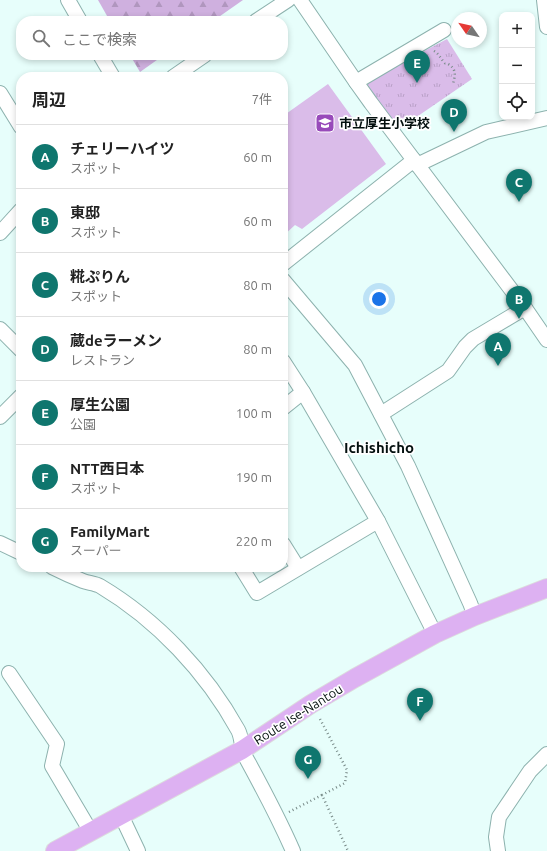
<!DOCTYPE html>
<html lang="ja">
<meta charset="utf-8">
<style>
body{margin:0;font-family:Ubuntu,"Noto Sans JP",sans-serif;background:#f6f6f6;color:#222}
.controls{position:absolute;right:12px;top:12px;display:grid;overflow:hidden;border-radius:8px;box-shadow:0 2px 6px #0003}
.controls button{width:36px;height:36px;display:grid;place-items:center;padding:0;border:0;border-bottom:1px solid #e0e0e0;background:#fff;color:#222;font:20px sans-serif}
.compass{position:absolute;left:451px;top:12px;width:36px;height:36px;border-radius:50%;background:#fff;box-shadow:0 2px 6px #0003;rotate:304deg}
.you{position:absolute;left:379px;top:299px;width:14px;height:14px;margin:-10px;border:3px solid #fff;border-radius:50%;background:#1a73e8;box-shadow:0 0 0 6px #1a73e833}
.badge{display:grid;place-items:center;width:26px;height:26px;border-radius:50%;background:#0f766e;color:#fff;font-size:13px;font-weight:700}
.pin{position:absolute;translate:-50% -33px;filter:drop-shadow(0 1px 2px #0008)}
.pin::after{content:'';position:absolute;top:21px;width:14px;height:12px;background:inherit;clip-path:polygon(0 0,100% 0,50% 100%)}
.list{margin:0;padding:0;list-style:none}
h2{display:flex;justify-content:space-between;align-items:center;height:52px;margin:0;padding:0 16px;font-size:17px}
h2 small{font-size:13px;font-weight:400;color:#767676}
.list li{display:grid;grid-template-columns:26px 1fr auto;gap:12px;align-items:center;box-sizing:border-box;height:64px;padding:0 16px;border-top:1px solid #e0e0e0}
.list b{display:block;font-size:15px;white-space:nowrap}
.list p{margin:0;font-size:13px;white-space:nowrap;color:#767676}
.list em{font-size:13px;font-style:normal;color:#767676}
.icon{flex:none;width:22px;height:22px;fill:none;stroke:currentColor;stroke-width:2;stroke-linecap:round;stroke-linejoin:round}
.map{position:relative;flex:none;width:547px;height:851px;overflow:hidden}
.search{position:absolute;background:#fff;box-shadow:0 2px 6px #0003;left:16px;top:16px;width:272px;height:44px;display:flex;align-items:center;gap:10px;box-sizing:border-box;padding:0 14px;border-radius:16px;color:#767676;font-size:15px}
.panel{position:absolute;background:#fff;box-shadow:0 2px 6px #0003;left:16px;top:72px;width:272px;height:500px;border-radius:16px}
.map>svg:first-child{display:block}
.forest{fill:url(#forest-firs)}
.park{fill:url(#park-tufts)}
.pitch{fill:#dabce9}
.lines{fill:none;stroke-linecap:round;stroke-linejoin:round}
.minor-casing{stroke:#8db2ae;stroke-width:16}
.major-casing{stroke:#dcdddd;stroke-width:20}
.path{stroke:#798b89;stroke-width:2.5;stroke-dasharray:1 3;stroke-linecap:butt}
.minor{stroke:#fff;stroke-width:14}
.major{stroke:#ddb1f2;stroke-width:18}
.labels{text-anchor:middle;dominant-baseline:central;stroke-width:3.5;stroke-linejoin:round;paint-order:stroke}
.poi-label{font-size:13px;font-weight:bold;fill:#030f0e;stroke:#fff;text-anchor:start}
.street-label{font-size:13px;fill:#030f0e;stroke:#fff}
.quarter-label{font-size:15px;font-weight:bold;fill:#030f0e;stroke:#fff}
</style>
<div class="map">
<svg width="547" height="851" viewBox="0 0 547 851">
<defs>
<pattern id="forest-firs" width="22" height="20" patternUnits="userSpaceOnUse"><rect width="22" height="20" fill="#cfb0df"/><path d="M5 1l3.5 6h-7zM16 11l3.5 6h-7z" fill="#b096be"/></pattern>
<pattern id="park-tufts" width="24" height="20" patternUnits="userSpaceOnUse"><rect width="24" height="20" fill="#dabce9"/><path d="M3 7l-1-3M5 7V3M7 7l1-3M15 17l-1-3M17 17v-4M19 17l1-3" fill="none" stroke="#b9a0c7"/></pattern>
</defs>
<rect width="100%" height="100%" fill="#e7fefb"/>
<!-- forest -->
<g class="forest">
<path d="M 98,0 L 243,0 L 213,21 L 110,21 Z"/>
<path d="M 130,55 L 164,55 L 140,72 Z"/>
</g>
<!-- park -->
<path class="park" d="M 447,39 L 472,79 L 399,129 L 367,87 L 369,80 Z"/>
<!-- pitch -->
<path class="pitch" d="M 328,84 L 386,164 L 302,229 L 295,225 L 283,236 L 283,116 Z"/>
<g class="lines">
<!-- minor casing -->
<g class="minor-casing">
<g id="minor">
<path d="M 68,0 L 80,21"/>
<path d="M 300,0 L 356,82 L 371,103 L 525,308 L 547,340"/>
<path d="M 544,0 L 547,27"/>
<path d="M 256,21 L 288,0"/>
<path d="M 100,55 L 113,77"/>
<path d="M 173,77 L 205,55"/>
<path d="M 356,82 L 444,30"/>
<path d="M 0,93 L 21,127"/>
<path d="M 417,165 L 486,132 L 547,118"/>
<path d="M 0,233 L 21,210"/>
<path d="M 283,264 L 414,160"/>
<path d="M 283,280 L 355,365 L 408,466 L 470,603 L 475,616"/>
<path d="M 0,329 L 21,350"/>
<path d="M 283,361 L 303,392 L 378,521 L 435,634"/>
<path d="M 283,408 L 303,392"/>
<path d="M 381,414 L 448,371 L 465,347 L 473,339 L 525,308"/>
<path d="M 0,417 L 21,396"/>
<path d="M 0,543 L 21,553"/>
<path d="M 283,544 L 298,568"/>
<path d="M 52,567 C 62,572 73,577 83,581 C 88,583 95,583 100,586 C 157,620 206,672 238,730 C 242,737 241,747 245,756 C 262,787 279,819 293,851"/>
<path d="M 241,567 L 257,593 L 378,521"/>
<path d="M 9,673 L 57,744 L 52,766 L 91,832"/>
<path d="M 121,815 L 138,851"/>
<path d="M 498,851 L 496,837 L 499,817 L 530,771 L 547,754"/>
</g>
</g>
<!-- major casing -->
<g class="major-casing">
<path id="major" d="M 55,851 L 242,750 L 311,704 L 355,678 L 435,634 L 475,616 L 547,588"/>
</g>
<!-- path -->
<g class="path">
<path d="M 434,51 C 438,53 440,57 443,61 C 446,65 444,62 448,64 C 457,69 455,76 453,84"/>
<path d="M 320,719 L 347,770 L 345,783 L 322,795 L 348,851"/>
<path d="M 289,812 L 322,795"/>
</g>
<!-- minor -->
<use href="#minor" class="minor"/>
<!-- major -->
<use href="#major" class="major"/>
</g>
<!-- icons -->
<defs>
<g id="school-square" transform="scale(1)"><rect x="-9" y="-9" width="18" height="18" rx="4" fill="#984aba" stroke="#fff"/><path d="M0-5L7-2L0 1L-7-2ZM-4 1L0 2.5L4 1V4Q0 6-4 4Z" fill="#fff"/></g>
</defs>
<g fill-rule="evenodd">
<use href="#school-square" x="325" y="123"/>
</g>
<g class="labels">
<!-- poi labels -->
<g class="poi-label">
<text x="339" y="123">市立厚生小学校</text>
</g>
<!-- street labels -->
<g class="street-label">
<text transform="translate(298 714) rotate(-32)">Route Ise-Nantou</text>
</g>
<!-- quarter labels -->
<g class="quarter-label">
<text x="379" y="447">Ichishicho</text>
</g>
</g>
</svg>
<div class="controls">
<button>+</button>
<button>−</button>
<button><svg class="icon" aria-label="locate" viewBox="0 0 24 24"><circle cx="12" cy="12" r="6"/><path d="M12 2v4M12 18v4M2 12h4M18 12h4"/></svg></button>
</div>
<svg class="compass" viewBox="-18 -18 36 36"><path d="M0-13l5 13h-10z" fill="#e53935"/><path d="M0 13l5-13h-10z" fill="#767676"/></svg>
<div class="you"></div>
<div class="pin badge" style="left:498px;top:366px">A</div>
<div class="pin badge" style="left:519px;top:319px">B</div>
<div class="pin badge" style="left:519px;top:202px">C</div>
<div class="pin badge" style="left:454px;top:132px">D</div>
<div class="pin badge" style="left:417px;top:83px">E</div>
<div class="pin badge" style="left:420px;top:721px">F</div>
<div class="pin badge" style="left:308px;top:779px">G</div>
<div class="search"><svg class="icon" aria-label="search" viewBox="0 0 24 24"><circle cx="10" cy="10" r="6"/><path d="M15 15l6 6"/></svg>ここで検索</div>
<section class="panel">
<h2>周辺<small>7件</small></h2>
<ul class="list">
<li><span class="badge">A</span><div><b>チェリーハイツ</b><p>スポット</p></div><em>60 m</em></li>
<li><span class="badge">B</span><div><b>東邸</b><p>スポット</p></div><em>60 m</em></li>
<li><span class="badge">C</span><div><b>糀ぷりん</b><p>スポット</p></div><em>80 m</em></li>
<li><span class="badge">D</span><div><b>蔵deラーメン</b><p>レストラン</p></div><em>80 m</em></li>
<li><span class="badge">E</span><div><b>厚生公園</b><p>公園</p></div><em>100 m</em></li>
<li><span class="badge">F</span><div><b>NTT西日本</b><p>スポット</p></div><em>190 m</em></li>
<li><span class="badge">G</span><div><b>FamilyMart</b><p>スーパー</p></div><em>220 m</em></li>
</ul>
</section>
</div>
